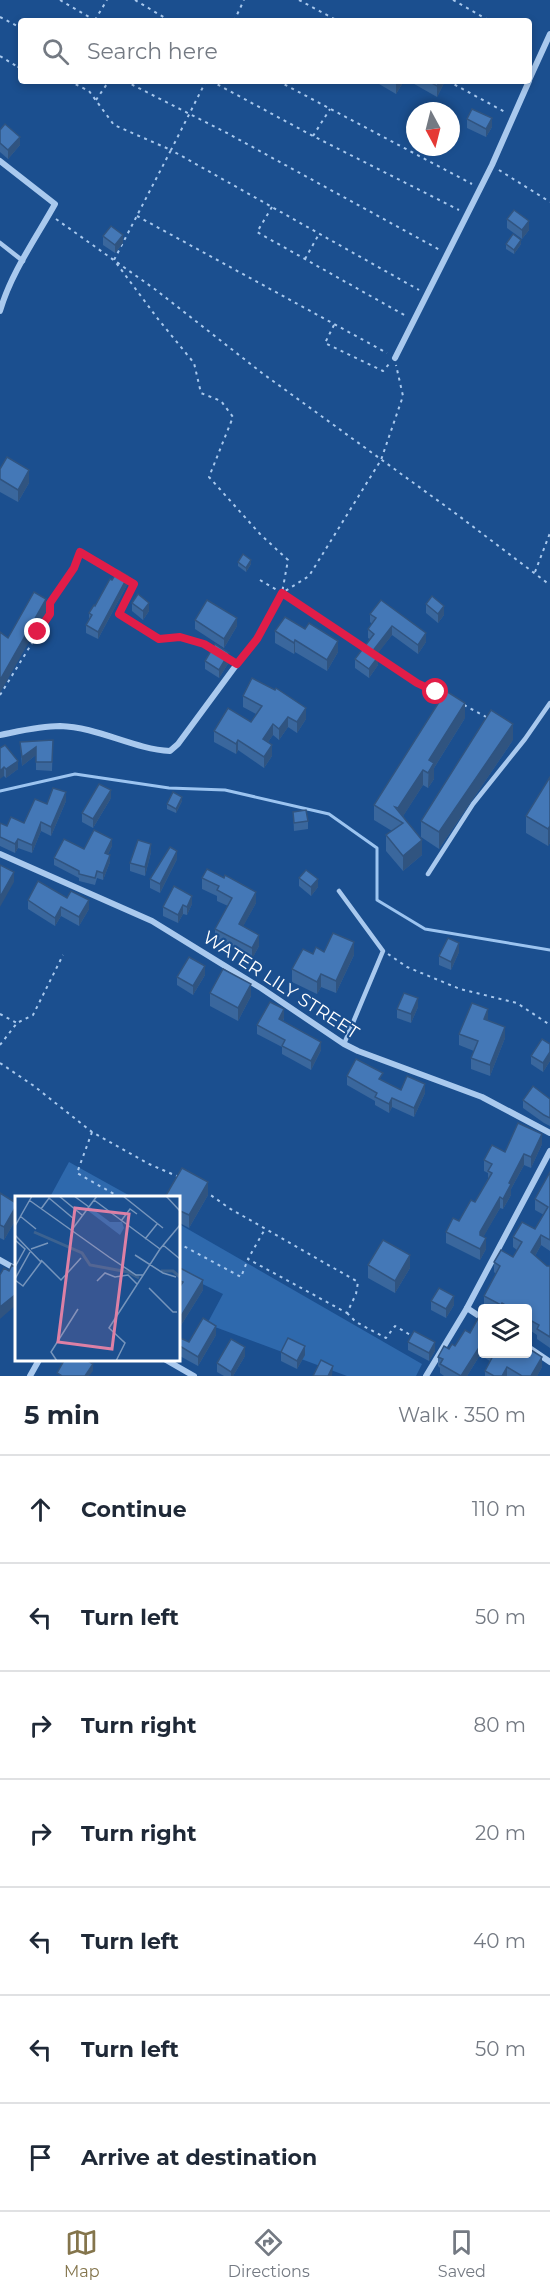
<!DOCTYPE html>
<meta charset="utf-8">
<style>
body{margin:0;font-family:Montserrat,sans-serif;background:#f2f2f3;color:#1f2937}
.controls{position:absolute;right:18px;bottom:18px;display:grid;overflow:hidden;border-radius:6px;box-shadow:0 3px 9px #0003}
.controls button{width:54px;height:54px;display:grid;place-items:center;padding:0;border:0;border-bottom:2px solid #e0e1e3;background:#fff;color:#1f2937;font:30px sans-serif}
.compass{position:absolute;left:406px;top:102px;width:54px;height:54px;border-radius:50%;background:#fff;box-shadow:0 3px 9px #0003;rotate:173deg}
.stop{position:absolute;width:18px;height:18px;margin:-14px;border:4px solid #e11d48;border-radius:50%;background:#fff}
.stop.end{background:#e11d48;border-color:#fff;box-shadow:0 2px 6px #0008}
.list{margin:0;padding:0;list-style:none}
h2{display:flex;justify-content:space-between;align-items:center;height:78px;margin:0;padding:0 24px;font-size:26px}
h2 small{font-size:20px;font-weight:400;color:#747a83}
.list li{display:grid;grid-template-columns:39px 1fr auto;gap:18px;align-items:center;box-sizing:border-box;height:108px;padding:0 24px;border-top:2px solid #e0e1e3}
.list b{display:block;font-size:22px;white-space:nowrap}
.list em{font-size:20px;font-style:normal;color:#747a83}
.icon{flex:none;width:33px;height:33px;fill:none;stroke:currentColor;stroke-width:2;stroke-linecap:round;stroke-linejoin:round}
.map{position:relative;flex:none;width:550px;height:1376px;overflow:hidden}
.search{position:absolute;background:#fff;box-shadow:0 3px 9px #0003;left:18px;right:18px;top:18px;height:66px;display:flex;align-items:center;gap:15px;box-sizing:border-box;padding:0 21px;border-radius:6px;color:#747a83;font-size:22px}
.sheet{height:834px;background:#fff}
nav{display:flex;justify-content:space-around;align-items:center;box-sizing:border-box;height:84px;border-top:2px solid #e0e1e3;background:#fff;font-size:16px;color:#747a83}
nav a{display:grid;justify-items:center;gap:3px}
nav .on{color:#84754c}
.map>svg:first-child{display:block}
.green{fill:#2e69ad}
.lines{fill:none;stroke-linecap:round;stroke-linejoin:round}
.stream{stroke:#9cc4f0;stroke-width:3}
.path{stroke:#a9c9ee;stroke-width:2;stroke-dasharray:3 4.5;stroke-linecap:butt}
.service{stroke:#a9c9ee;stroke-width:4.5}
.minor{stroke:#a9c9ee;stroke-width:6}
.wall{fill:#3a679d}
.shaded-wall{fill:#305480}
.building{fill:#4478b7;stroke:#305480;stroke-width:1.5}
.route{stroke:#e11d48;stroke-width:8}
.labels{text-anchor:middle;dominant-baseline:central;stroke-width:4.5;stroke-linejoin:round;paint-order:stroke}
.street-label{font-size:18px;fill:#fff;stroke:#1b4f8f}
.inset-river{fill:none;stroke:#3c6290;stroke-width:3}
.inset-road{fill:none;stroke:#7695bc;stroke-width:1.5}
.view{fill:#dd80a5;fill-opacity:0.15;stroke:#dd80a5;stroke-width:3}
.inset-edge{fill:none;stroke:#fff;stroke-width:3}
</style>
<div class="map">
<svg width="550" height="1376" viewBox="0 0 550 1376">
<rect width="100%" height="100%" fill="#1b4f8f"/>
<!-- green -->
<g class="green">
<path d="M 69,1162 L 132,1197 L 50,1197 Z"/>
<path d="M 179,1224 L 422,1364 L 416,1376 L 347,1376 L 207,1324 L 223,1294 L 182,1274 L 179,1277 Z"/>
</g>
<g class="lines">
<!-- stream -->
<path class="stream" d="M 0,791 L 75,774 L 169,788 L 225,790 L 329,814 L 377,848 L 377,900 L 425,929 L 550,950"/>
<!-- path -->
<g class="path">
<path d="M 60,0 L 96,21"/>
<path d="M 135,0 L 170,21"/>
<path d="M 299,0 L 338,21"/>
<path d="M 453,0 L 490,21"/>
<path d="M 0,17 L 21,28"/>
<path d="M 95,20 L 107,0"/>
<path d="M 234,21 L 244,0"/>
<path d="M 529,43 L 535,46"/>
<path d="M 0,56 L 21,69"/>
<path d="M 18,68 L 21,61"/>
<path d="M 69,81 L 89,91 L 114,125 L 171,150 L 114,260 L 158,319 L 194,363 L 201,393 L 221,401 L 233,417 L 209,477 L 260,534 L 288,560 L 282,593"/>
<path d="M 125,81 L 227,133 L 440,250"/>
<path d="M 206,81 L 171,150 L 419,290"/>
<path d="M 211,81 L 313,136 L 459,210"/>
<path d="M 278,81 L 472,184"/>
<path d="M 448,81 L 505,112"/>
<path d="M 96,100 L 109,81"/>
<path d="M 313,136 L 330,109"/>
<path d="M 499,170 L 550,202"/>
<path d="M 272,207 L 257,232 L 406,316"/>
<path d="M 137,216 L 387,353"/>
<path d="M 56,219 L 156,290 L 262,373 L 455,513 L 550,585"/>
<path d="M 305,259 L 319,234"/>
<path d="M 334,325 L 325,343 L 383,371 L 389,364"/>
<path d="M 535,572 L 550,533"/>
<path d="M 126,580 L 134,584 L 119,614 L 159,639 L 180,637 L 204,644 L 212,649"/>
<path d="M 260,580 L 282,593 L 309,576 L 381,460 L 403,396 L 396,365"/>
<path d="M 376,654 L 417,683 L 445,696"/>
<path d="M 241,658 L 257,639 L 282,593 L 366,648"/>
<path d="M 0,695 L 50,614 C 51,592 71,572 80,552 L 116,574"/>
<path d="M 464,705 L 488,718"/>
<path d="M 388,954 L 407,967 L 460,989 L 517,1003 L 550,1025"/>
<path d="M 0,1014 L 17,1023"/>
<path d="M 0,1045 L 17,1023 L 33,1015 L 63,955"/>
<path d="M 0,1063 L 34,1086 L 92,1132 L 149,1164 L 179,1177"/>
<path d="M 92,1132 L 77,1173 L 121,1198"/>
<path d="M 205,1191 L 229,1208 L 358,1282 L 356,1294 L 347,1313 L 248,1259 L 265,1229"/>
<path d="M 178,1243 L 241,1277 L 248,1259"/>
<path d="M 347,1313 L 356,1322 L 386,1338 L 395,1326 L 412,1336"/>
</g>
<!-- service -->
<g class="service">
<path d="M 0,243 L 23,261"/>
<path d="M 428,874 L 473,804 L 525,739 L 550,703"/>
<path d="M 339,891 L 383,951 L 344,1044"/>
</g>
<!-- minor -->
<g class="minor">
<path d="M 529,80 L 550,34"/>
<path d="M 0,161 L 55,204 C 36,238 11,273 0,311"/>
<path d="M 395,358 L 492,165 L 529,81"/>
<path d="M 0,735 C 20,731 40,726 60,726 C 98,727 133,749 170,751 L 178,744 L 237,664"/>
<path d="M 0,854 L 152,921 L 261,988 L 344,1044 L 358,1051 L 482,1097 L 550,1133"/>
<path d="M 0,1260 L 16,1269"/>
<path d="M 467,1308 L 482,1318"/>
<path d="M 528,1347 L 550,1362"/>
<path d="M 166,1360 L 194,1376"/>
<path d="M 30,1376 L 39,1360"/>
<path d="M 426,1376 L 467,1308 L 550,1151"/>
</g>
</g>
<!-- wall -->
<g class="wall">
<path d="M 374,81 L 404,81 L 396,94 Z"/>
<path d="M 409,81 L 444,81 L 444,83 L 437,97 Z"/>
<path d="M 467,119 L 492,127 L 486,137 L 467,128 Z"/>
<path d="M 0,130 L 20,145 L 8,159 L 0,152 Z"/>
<path d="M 507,219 L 529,230 L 522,239 L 507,228 Z"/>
<path d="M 103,236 L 123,243 L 115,253 L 103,245 Z"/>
<path d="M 506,244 L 521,244 L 514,254 L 506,249 Z"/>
<path d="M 0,469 L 29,483 L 18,502 L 0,492 Z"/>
<path d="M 238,562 L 251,564 L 246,572 L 238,566 Z"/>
<path d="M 128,583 L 98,639 L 86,633 L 86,625 L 89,619 L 89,613 L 95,606 Z"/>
<path d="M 132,603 L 149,611 L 143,620 L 132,611 Z"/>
<path d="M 426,604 L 444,615 L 438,623 L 426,613 Z"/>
<path d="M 370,614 L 426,642 L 418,654 L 392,635 L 376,655 L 378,665 L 369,678 L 355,668 L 355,659 L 370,639 L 368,638 L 368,629 L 372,624 L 370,622 Z"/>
<path d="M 195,620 L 237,626 L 224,648 L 195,629 Z"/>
<path d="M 275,631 L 338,652 L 327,671 L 295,652 L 294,654 L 275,643 Z"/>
<path d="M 205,661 L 229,662 L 219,678 L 205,669 Z"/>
<path d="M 243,696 L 306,719 L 297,733 L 288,727 L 279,740 L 273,735 L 268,742 L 272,756 L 264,768 L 238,750 L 236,754 L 214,742 L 214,731 L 251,722 L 256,714 L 243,707 Z"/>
<path d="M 465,718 L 434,768 L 434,779 L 428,788 L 423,785 L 403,816 L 422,855 L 403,871 L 386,851 L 386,835 L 392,831 L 374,820 L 374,805 Z"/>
<path d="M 53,740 L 52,771 L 36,770 L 36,755 L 22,766 L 20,742 Z"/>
<path d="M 513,740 L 439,849 L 421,837 L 421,821 Z"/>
<path d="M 0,748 L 18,769 L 6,778 L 4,776 Z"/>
<path d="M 550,777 L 550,843 L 548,846 L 526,833 L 526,816 Z"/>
<path d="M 111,798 L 93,828 L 82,822 L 82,813 Z"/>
<path d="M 66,801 L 51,836 L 41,831 L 32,853 L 18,848 L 15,853 L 0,846 L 0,823 L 7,826 L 24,823 L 47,804 Z"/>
<path d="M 182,801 L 176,813 L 167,809 L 167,804 Z"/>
<path d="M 293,812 L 308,821 L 308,829 L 294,831 Z"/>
<path d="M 112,846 L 108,854 L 110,862 L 103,880 L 97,878 L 95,885 L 79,881 L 79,878 L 54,865 L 54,858 L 84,849 Z"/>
<path d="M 151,852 L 145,876 L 130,871 L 130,863 Z"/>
<path d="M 177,859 L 160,893 L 150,888 L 150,879 Z"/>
<path d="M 202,878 L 256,903 L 243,926 L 259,946 L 252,959 L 215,940 L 215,929 L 228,906 L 217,901 L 217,896 L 202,889 Z"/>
<path d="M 299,878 L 318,887 L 311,896 L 299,886 Z"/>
<path d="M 67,898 L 89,909 L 79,926 L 61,916 L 55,926 L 28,909 L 28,900 Z"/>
<path d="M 192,904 L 187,915 L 183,914 L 178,923 L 163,916 L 163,907 Z"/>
<path d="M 324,952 L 354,955 L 336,993 L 321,987 L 317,994 L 292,982 L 292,969 L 313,954 Z"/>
<path d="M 459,952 L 451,970 L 439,965 L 439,956 Z"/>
<path d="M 205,975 L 193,995 L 177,985 L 177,977 Z"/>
<path d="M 210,993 L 251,996 L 238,1021 L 210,1006 Z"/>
<path d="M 418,1007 L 411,1023 L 397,1018 L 397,1009 Z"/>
<path d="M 284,1018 L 283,1021 L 321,1050 L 311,1070 L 282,1054 L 282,1047 L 257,1034 L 257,1025 Z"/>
<path d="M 488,1020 L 488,1021 L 505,1038 L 490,1076 L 471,1069 L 471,1058 L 474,1051 L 459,1045 L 459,1034 Z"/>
<path d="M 550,1044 L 550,1061 L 543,1072 L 531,1064 L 531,1056 Z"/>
<path d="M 347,1076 L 383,1081 L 401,1090 L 425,1093 L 414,1117 L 392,1107 L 389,1113 L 375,1105 L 375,1101 L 347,1085 Z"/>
<path d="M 550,1099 L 550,1126 L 544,1123 L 523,1108 L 523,1100 Z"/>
<path d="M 542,1144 L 531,1168 L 524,1165 L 511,1189 L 511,1195 L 503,1209 L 500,1208 L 483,1237 L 486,1249 L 480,1260 L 446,1243 L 446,1232 L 459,1221 L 475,1202 L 488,1179 L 488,1173 L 484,1171 L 484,1160 L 505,1152 Z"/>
<path d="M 550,1172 L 550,1251 L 541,1245 L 535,1256 L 547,1266 L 550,1266 L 550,1348 L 537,1339 L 537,1335 L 528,1329 L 528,1308 L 488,1308 L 484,1306 L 484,1296 L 496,1274 L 494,1272 L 494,1262 L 513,1257 L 517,1250 L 513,1247 L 513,1237 L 535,1229 L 544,1215 L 535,1210 L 535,1199 Z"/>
<path d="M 0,1193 L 16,1203 L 16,1219 L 4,1240 L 0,1238 Z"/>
<path d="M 208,1195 L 189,1228 L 178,1222 L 178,1197 Z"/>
<path d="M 368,1265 L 410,1268 L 395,1293 L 368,1278 Z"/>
<path d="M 178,1267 L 203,1290 L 178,1330 Z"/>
<path d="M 431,1301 L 454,1305 L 446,1318 L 431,1310 Z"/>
<path d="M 483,1313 L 483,1353 L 528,1353 L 542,1367 L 537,1376 L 485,1376 L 485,1371 L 490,1361 L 480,1355 L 467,1376 L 444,1376 L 440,1373 L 440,1368 L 438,1366 L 438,1357 L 449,1349 L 455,1346 L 470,1333 Z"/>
<path d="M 216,1335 L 198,1366 L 178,1355 L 178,1337 L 189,1342 Z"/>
<path d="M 408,1342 L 435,1351 L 429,1361 L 408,1350 Z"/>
<path d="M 281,1352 L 305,1355 L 297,1369 L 281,1361 Z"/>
<path d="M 245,1356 L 233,1376 L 224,1376 L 217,1372 L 217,1363 Z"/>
</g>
<!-- shaded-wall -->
<g class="shaded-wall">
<path d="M 398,81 L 404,81 L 396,94 L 396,83 Z"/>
<path d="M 439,81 L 444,81 L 444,83 L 437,97 L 437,86 Z"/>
<path d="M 492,118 L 492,127 L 486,137 L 486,129 Z"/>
<path d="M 20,137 L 20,145 L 8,159 L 8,150 Z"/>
<path d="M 529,221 L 529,230 L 522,239 L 522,230 Z"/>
<path d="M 123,235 L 123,243 L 115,253 L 115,245 Z"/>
<path d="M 521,240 L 521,244 L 514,254 L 514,250 Z"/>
<path d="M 29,470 L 29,483 L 18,502 L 18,490 Z"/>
<path d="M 251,560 L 251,564 L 246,572 L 246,568 Z"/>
<path d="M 128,576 L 128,583 L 98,639 L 98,632 Z"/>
<path d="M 46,599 L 46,612 L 0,693 L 0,680 Z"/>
<path d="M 149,603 L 149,611 L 143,620 L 143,611 Z"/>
<path d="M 444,606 L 444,615 L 438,623 L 438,614 Z"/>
<path d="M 237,618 L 237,626 L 224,648 L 224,639 Z"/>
<path d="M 392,626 L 392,635 L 372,661 L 372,652 Z"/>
<path d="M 426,633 L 426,642 L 418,654 L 418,645 Z"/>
<path d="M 295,640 L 295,652 L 294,654 L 294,643 Z"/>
<path d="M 338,641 L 338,652 L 327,671 L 327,660 Z"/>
<path d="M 229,653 L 229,662 L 219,678 L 219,670 Z"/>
<path d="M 378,657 L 378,665 L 369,678 L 369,669 Z"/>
<path d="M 465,703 L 465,718 L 434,768 L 434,779 L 428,788 L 429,760 Z"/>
<path d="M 306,708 L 306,719 L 297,733 L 297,722 Z"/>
<path d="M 288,717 L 288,727 L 279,740 L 279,729 Z"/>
<path d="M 273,724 L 273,735 L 263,749 L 263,739 Z"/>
<path d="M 513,724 L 513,740 L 439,849 L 439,832 Z"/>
<path d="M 238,740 L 238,750 L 236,754 L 236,744 Z"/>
<path d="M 272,745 L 272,756 L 264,768 L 264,757 Z"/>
<path d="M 36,747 L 36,755 L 22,766 L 22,757 Z"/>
<path d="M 18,761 L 18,769 L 6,778 L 6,769 Z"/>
<path d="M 4,767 L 4,776 L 0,779 L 0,771 Z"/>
<path d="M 423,770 L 423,785 L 400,821 L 398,820 L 398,808 Z"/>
<path d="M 111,790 L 111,798 L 93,828 L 93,819 Z"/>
<path d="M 66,792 L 66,801 L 51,836 L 51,827 Z"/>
<path d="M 182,797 L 182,801 L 176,813 L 176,809 Z"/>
<path d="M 41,822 L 41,831 L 32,853 L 32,845 Z"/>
<path d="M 550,826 L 550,843 L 548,846 L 548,829 Z"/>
<path d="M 18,839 L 18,848 L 15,853 L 15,844 Z"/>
<path d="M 112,839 L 112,846 L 105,860 L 105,853 Z"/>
<path d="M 422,840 L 422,855 L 403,871 L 403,856 Z"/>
<path d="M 151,844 L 151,852 L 145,876 L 145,867 Z"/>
<path d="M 177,851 L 177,859 L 160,893 L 160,884 Z"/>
<path d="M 110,855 L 110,862 L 103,880 L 103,873 Z"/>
<path d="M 14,872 L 14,882 L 0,907 L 0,897 Z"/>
<path d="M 318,879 L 318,887 L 311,896 L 311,887 Z"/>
<path d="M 256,892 L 256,903 L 239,934 L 239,924 Z"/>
<path d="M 192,896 L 192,904 L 187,915 L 187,907 Z"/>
<path d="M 89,900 L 89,909 L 79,926 L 79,917 Z"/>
<path d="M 183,905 L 183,914 L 178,923 L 178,915 Z"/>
<path d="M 61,907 L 61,916 L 55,926 L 55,918 Z"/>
<path d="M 259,935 L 259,946 L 252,959 L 252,948 Z"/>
<path d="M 354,942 L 354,955 L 336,993 L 336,981 Z"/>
<path d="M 459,943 L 459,952 L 451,970 L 451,962 Z"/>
<path d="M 205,966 L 205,975 L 193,995 L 193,986 Z"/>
<path d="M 321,974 L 321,987 L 317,994 L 317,982 Z"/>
<path d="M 251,984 L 251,996 L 238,1021 L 238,1008 Z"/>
<path d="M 418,998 L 418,1007 L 411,1023 L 411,1014 Z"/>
<path d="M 284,1009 L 284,1018 L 279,1027 L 279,1019 Z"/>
<path d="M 488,1009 L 488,1020 L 484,1030 L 484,1019 Z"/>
<path d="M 505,1027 L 505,1038 L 490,1076 L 490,1065 Z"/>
<path d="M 321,1042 L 321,1050 L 311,1070 L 311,1061 Z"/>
<path d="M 550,1052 L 550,1061 L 543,1072 L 543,1063 Z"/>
<path d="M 425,1084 L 425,1093 L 414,1117 L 414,1108 Z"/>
<path d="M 392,1098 L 392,1107 L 389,1113 L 389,1104 Z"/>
<path d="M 542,1134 L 542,1144 L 531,1168 L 531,1157 Z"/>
<path d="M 524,1154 L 524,1165 L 511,1189 L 511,1195 L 503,1209 L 503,1199 L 509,1183 Z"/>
<path d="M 208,1182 L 208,1195 L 189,1228 L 189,1215 Z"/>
<path d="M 500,1197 L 500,1208 L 480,1243 L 480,1232 Z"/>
<path d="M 16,1206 L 16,1219 L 4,1240 L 4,1227 Z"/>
<path d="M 541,1235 L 541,1245 L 531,1263 L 531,1252 Z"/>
<path d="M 486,1238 L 486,1249 L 480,1260 L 480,1249 Z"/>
<path d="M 410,1255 L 410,1268 L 395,1293 L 395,1281 Z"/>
<path d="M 203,1280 L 203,1290 L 178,1330 L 178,1321 Z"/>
<path d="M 16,1294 L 16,1305 L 0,1319 L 0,1307 Z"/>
<path d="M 454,1296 L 454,1305 L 446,1318 L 446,1309 Z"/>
<path d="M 216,1326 L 216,1335 L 198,1366 L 198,1357 Z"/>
<path d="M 435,1342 L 435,1351 L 429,1361 L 429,1353 Z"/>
<path d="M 305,1346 L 305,1355 L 297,1369 L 297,1361 Z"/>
<path d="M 480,1346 L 480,1355 L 467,1376 L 461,1376 Z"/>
<path d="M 245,1347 L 245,1356 L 233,1376 L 231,1376 L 231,1372 Z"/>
<path d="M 542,1357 L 542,1367 L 537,1376 L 531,1376 Z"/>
<path d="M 93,1364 L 93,1371 L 89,1376 L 85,1376 Z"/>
<path d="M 333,1366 L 332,1376 L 328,1376 Z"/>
<path d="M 507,1367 L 507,1376 L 502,1376 Z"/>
</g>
<!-- building -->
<g class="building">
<path d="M 428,81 L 439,81 L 437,86 Z"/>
<path d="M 472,109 L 492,118 L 486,129 L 467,119 Z"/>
<path d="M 5,124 L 20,137 L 8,150 L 0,143 L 0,130 Z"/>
<path d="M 514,210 L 529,221 L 522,230 L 507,219 Z"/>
<path d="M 111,226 L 123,235 L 115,245 L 103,236 Z"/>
<path d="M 513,234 L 521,240 L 514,250 L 506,244 Z"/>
<path d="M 7,457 L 29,470 L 18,490 L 0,479 L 0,469 Z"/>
<path d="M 243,554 L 251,560 L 246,568 L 238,562 Z"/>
<path d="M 118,570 L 128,576 L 98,632 L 86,625 L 92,615 L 89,613 L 94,605 L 95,606 L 110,579 L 112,580 Z"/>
<path d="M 34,592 L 46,599 L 0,680 L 0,632 L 8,638 Z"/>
<path d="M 138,594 L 149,603 L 143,611 L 132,603 Z"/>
<path d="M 432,596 L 444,606 L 438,614 L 426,604 Z"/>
<path d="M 207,600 L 237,618 L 224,639 L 195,620 Z"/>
<path d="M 381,600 L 426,633 L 418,645 L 392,626 L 372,652 L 378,657 L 369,669 L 355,659 L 374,634 L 368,629 L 376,618 L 370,614 Z"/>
<path d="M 285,617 L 305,629 L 309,623 L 338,641 L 327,660 L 295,640 L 294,643 L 275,631 Z"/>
<path d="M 215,644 L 229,653 L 219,670 L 205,661 Z"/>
<path d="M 252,678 L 275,690 L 276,688 L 306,708 L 297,722 L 288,717 L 279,729 L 273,724 L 263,739 L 272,745 L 264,757 L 238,740 L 236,744 L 214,731 L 228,708 L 251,722 L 262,706 L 243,696 Z"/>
<path d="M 446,691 L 465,703 L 429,760 L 434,763 L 428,773 L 423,770 L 398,808 L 395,807 L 422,840 L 403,856 L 386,835 L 403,823 L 374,805 Z"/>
<path d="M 491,710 L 513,724 L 439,832 L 421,821 Z"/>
<path d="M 53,740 L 52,762 L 36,762 L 36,747 L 22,757 L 20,742 Z"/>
<path d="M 5,745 L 18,761 L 6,769 L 4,767 L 0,771 L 0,748 Z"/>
<path d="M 550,777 L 550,826 L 548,829 L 526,816 Z"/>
<path d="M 99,784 L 111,790 L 93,819 L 82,813 Z"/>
<path d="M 53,788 L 66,792 L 51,827 L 41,822 L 32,845 L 18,839 L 15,844 L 0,837 L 0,823 L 7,826 L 11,817 L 24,823 L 35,799 L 47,804 Z"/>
<path d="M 173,792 L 182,797 L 176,809 L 167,804 Z"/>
<path d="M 306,810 L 308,821 L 294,823 L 293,812 Z"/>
<path d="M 94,830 L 112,839 L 105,853 L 110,855 L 103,873 L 97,871 L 95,878 L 79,874 L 79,871 L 54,858 L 64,839 L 84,849 Z"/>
<path d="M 138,840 L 151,844 L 145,867 L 130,863 Z"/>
<path d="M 170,847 L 177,851 L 160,884 L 150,879 Z"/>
<path d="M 0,865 L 14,872 L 0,897 Z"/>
<path d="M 207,869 L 224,878 L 225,875 L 256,892 L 239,924 L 259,935 L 252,948 L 215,929 L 232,898 L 217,890 L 219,886 L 202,878 Z"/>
<path d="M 306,870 L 318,879 L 311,887 L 299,878 Z"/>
<path d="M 38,881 L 67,898 L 71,891 L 89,900 L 79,917 L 61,907 L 55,918 L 28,900 Z"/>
<path d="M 174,886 L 192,896 L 187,907 L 183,905 L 178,915 L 163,907 Z"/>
<path d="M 333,933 L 354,942 L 336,981 L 321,974 L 317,982 L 292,969 L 303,949 L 313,954 L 316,947 L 324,952 Z"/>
<path d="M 448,938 L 459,943 L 451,962 L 439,956 Z"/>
<path d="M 189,957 L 205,966 L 193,986 L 177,977 Z"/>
<path d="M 223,969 L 251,984 L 238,1008 L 210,993 Z"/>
<path d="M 404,993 L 418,998 L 411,1014 L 397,1009 Z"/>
<path d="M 270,1002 L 284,1009 L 279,1019 L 321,1042 L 311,1061 L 282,1046 L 285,1040 L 257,1025 Z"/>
<path d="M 472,1003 L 488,1009 L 484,1019 L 505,1027 L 490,1065 L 471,1058 L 478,1041 L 459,1034 Z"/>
<path d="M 542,1039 L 550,1044 L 550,1052 L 543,1063 L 531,1056 Z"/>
<path d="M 356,1059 L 383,1073 L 379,1079 L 401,1090 L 407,1076 L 425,1084 L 414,1108 L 392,1098 L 389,1104 L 375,1097 L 377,1093 L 347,1076 Z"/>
<path d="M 533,1086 L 550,1099 L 550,1118 L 544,1115 L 523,1100 Z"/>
<path d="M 518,1123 L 542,1134 L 531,1157 L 524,1154 L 509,1183 L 511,1184 L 503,1199 L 500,1197 L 480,1232 L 480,1235 L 486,1238 L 480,1249 L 446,1232 L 453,1218 L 459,1221 L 471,1200 L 475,1202 L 492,1173 L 488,1171 L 492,1164 L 484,1160 L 492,1145 L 505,1152 Z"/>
<path d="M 182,1168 L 208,1182 L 189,1215 L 178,1210 L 178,1197 L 165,1197 Z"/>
<path d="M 550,1172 L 550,1240 L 541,1235 L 531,1252 L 547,1266 L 550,1266 L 550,1337 L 537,1329 L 539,1325 L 528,1319 L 528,1308 L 510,1308 L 502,1303 L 501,1305 L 484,1296 L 500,1266 L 494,1262 L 501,1250 L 513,1257 L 522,1242 L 513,1237 L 522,1222 L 535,1229 L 548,1207 L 535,1199 Z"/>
<path d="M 0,1193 L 16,1203 L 16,1206 L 4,1227 L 0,1225 Z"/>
<path d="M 383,1240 L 410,1255 L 395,1281 L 368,1265 Z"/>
<path d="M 12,1265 L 16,1268 L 16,1294 L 0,1307 L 0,1275 L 4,1268 L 9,1271 Z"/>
<path d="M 178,1267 L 203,1280 L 178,1321 L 178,1289 L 183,1282 L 178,1280 Z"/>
<path d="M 439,1288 L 454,1296 L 446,1309 L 431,1301 Z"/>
<path d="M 481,1313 L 483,1313 L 483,1347 L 480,1346 L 461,1376 L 440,1364 L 443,1359 L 438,1357 L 444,1346 L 449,1349 L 452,1344 L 455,1346 L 465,1330 L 470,1333 Z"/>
<path d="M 203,1318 L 216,1326 L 198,1357 L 178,1345 L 178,1337 L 189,1342 Z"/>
<path d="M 414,1331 L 435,1342 L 429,1353 L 408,1342 Z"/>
<path d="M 288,1338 L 305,1346 L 297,1361 L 281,1352 Z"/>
<path d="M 231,1339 L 245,1347 L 231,1372 L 217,1363 Z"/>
<path d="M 528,1348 L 542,1357 L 531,1376 L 522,1376 L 507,1367 L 502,1376 L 494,1376 L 485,1371 L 494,1354 L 493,1353 L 528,1353 Z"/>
<path d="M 65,1359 L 85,1359 L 93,1364 L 85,1376 L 62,1376 L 57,1373 Z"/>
<path d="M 321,1360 L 333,1366 L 328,1376 L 313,1376 Z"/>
</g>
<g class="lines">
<!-- route -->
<path class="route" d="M 38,632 L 50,614 L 50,603 L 74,568 L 80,552 L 134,584 L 119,614 L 159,639 L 180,637 L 204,644 L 237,664 L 257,639 L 282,593 L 417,683 L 436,692"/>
</g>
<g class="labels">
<!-- street labels -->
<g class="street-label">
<text transform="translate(281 985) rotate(33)">WATER LILY STREET</text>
</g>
</g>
<!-- overview -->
<g transform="translate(15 1196)">
<rect width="165" height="165" fill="#1b4f8f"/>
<path d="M 75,11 L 95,26 L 107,26 L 109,32 L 105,39 L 72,14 Z" fill="#2e69ad"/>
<path class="inset-river" d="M 19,36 L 67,57 L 75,69 L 113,76 L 124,82M 146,75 L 158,75 L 165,81"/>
<path class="inset-road" d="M 44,0 L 67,19M 59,0 L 74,11M 108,0 L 148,32M 151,0 L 165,15M 14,4 L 94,61 L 121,79 L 128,79M 79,4 L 145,53M 26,13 L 34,2 L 59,23M 5,20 L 21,33M 106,25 L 115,13 L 122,18M 0,30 L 17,0M 56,35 L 82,0M 0,39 L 26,66 L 8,90 L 0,84M 130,43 L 142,28M 0,44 L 10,53 L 0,71M 148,49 L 165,63M 16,53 L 33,47M 120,59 L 148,77 L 161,81M 26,64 L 46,84 L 66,62M 0,83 L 15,56M 82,85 L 90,77 L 100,81 L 113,79 L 122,88M 134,92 L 158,116 L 162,116M 42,165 L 36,156 L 63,113M 101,165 L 110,147 L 94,132 L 145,53 L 165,29"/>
<path class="view" d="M 60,12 L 114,18 L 97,153 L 43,146 Z"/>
<rect width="165" height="165" class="inset-edge"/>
</g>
</svg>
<div class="controls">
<button><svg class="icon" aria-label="layers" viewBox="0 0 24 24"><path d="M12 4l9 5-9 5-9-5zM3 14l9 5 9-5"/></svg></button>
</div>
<svg class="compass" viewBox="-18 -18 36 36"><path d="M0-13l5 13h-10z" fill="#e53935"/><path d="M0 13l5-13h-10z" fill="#747a83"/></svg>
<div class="stop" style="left:436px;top:692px"></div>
<div class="stop end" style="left:38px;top:632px"></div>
<div class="search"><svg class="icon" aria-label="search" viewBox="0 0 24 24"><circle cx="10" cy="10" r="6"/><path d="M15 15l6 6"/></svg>Search here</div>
</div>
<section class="sheet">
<h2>5 min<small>Walk · 350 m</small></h2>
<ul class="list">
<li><svg class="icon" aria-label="ahead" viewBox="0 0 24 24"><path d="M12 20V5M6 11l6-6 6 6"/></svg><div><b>Continue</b></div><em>110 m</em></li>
<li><svg class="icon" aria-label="left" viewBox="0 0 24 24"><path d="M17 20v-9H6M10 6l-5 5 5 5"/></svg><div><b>Turn left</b></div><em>50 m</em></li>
<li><svg class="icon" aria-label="right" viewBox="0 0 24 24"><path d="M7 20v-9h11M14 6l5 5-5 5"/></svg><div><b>Turn right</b></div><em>80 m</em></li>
<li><svg class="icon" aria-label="right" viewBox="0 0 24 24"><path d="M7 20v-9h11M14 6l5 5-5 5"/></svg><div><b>Turn right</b></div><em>20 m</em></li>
<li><svg class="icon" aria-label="left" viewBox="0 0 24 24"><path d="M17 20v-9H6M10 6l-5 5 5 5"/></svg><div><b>Turn left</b></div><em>40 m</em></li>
<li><svg class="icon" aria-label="left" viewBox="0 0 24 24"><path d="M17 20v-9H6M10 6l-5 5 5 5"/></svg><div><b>Turn left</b></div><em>50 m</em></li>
<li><svg class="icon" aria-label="arrive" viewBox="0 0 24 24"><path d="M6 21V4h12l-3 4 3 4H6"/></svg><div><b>Arrive at destination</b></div></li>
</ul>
</section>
<nav>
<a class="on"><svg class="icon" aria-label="map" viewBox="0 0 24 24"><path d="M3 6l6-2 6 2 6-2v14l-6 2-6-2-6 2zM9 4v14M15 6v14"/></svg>Map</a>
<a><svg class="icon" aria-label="directions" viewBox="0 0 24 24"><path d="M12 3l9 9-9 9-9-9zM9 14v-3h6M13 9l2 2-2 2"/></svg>Directions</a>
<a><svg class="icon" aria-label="saved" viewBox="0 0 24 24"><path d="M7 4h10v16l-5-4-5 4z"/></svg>Saved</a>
</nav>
